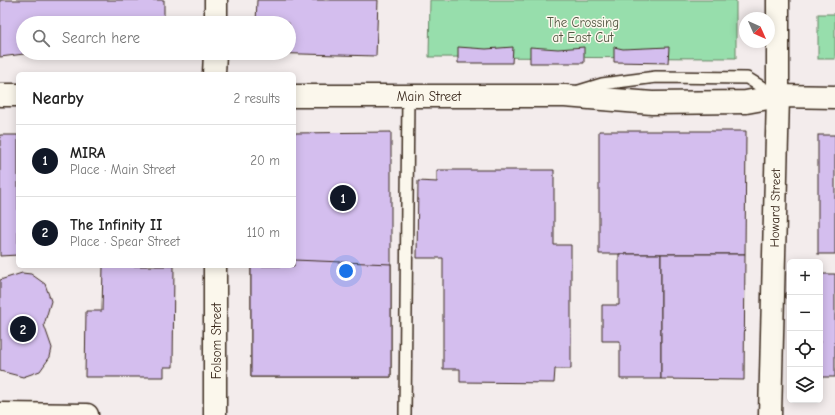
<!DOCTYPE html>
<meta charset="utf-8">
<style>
body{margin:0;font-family:"Comic Neue",sans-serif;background:#f2f2f2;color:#222}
.controls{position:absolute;right:12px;bottom:12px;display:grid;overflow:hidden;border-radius:6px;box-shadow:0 2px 10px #0003}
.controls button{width:36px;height:36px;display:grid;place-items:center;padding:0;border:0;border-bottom:1px solid #e0e0e0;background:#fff;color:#222;font:20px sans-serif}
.compass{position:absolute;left:739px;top:12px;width:36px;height:36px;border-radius:50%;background:#fff;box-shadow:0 2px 10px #0003;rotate:135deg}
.you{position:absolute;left:346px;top:271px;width:14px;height:14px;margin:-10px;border:3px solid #fff;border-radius:50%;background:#1a73e8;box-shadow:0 0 0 6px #1a73e833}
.badge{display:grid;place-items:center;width:26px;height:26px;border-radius:50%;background:#111827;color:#fff;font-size:13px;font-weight:700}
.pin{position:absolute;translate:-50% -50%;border:2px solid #fff;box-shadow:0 1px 4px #0006}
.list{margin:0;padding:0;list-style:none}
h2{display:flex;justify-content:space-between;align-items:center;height:52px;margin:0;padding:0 16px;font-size:17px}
h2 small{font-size:13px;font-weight:400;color:#767676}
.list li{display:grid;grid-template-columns:26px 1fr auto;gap:12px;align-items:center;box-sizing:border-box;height:72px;padding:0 16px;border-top:1px solid #e0e0e0}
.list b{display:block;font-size:15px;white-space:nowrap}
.list p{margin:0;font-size:13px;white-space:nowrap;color:#767676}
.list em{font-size:13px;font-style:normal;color:#767676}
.icon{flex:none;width:22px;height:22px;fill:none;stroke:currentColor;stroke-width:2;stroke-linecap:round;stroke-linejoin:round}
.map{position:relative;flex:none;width:835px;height:415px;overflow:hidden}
.search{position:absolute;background:#fff;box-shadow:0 2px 10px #0003;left:16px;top:16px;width:280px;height:44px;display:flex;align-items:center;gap:10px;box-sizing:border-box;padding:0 14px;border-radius:22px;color:#767676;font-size:15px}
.panel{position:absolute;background:#fff;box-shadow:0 2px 10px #0003;left:16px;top:72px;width:280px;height:196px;border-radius:6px}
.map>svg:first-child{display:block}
.green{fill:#97deac;stroke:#698465}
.building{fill:#d4beee;stroke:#3b2a1e}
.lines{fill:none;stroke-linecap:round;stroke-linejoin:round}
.lane-casing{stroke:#3b2a1e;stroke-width:14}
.secondary-casing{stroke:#3b2a1e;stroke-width:25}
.lane{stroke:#fbf7ec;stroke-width:11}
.secondary{stroke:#fbf7ec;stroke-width:22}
.labels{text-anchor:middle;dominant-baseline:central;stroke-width:3;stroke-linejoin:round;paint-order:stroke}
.park-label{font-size:13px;fill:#525742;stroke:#fbf7ec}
.street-label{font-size:13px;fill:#3b2a1e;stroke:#fbf7ec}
</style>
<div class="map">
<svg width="835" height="415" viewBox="0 0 835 415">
<rect width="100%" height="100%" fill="#f3ecec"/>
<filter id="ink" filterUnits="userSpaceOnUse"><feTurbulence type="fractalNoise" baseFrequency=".025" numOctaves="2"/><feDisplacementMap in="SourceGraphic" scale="8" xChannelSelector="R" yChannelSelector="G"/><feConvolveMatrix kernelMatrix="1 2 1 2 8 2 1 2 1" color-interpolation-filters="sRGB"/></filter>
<g filter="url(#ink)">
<!-- green -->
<g class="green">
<path d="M 430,0 L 736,0 L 736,58 L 429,57 Z"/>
<rect x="818" y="14" width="17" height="45"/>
</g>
<!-- building -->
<g class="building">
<path d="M 0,0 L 164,0 L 164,23 L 23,23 L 23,53 L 163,53 L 163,56 L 24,54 L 0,57 Z"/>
<path d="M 257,0 L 378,0 L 376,56 L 265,53 L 289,53 L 289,23 L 256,23 Z"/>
<path d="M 458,47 L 486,49 L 513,47 L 512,63 L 458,63 Z"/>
<path d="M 530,47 L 558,49 L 584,47 L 584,63 L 530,63 Z"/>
<path d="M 614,47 L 623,49 L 669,47 L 668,63 L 614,62 Z"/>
<path d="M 599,131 L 746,131 L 745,254 L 599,254 Z"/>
<path d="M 391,132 L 391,377 L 251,377 L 251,266 L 294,266 L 294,133 Z"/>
<path d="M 0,135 L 18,135 L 18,255 L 0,256 Z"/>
<rect x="818" y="135" width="17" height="119"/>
<path d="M 437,170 L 554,170 L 554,245 L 571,245 L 571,369 L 555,369 L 554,383 L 460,382 L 460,369 L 443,369 L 443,258 L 417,258 L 418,181 L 437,182 Z"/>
<path d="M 619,254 L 661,254 L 661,379 L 620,379 L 620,341 L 602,341 L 602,305 L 619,305 Z"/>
<path d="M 661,254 L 745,254 L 744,380 L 661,379 Z"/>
<path d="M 294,260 L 391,264 L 391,377 L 251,377 L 251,266 L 294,266 Z"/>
<path d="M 103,266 L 174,266 L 173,367 L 164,367 L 164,377 L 85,377 L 86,311 L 102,311 Z"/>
<path d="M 22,273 L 31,274 L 45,284 L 51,301 L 44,325 L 52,348 L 50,357 L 40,371 L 23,377 L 0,371 L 0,280 Z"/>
<rect x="820" y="274" width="15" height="103"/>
</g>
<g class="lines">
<!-- lane casing -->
<g class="lane-casing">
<g id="lane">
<path d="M 579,91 L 602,84 L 656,77 L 747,78 L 775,95"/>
<path d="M 405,415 L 408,96"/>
</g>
</g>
<!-- secondary casing -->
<g class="secondary-casing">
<g id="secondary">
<path d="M 216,23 L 216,0"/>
<path d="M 214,74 L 215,53"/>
<path d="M 0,95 L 18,95"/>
<path d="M 294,96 L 565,96 L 652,103 L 746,102 L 778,96 L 835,97"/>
<path d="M 0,414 L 87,415"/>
<path d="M 215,415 L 215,266"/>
<path d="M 770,415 L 778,96 L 778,0"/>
</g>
</g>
<!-- lane -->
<use href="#lane" class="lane"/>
<!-- secondary -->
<use href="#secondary" class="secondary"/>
</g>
</g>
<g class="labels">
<!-- park labels -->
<g class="park-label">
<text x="583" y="22">The Crossing<tspan x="583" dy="15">at East Cut</tspan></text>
</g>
<!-- street labels -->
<g class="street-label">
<text x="429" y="96">Main Street</text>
<text transform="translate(775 208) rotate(-89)">Howard Street</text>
<text transform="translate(216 341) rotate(-90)">Folsom Street</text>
</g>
</g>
</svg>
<div class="controls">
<button>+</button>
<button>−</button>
<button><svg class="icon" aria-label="locate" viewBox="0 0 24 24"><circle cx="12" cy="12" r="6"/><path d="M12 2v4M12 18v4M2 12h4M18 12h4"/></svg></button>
<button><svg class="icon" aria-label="layers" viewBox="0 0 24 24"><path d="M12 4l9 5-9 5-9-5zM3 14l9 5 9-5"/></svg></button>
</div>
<svg class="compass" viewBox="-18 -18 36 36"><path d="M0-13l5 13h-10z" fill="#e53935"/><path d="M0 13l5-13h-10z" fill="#767676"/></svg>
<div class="you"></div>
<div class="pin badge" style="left:343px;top:198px">1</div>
<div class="pin badge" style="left:23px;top:329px">2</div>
<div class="search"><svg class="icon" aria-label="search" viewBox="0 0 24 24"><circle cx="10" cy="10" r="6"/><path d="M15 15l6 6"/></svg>Search here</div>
<section class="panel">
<h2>Nearby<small>2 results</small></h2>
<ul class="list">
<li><span class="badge">1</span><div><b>MIRA</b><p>Place · Main Street</p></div><em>20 m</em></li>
<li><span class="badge">2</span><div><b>The Infinity II</b><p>Place · Spear Street</p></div><em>110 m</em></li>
</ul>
</section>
</div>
